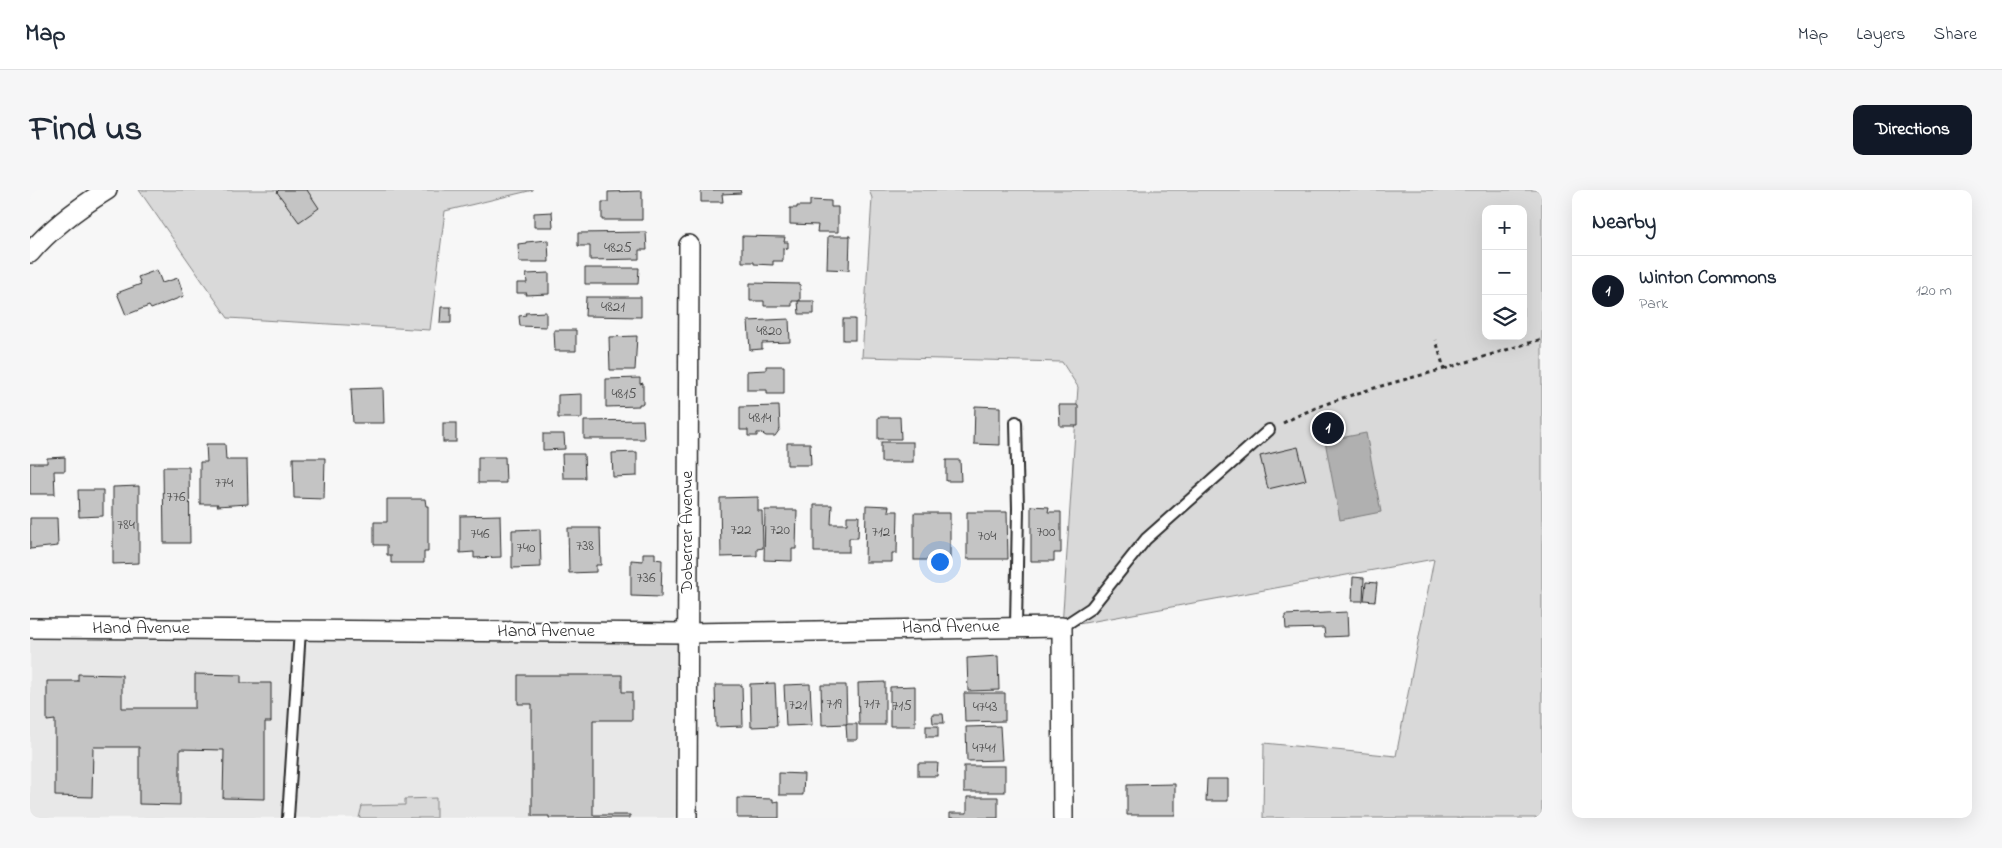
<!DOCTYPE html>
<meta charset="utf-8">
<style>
body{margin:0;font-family:"Indie Flower",sans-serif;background:#f6f6f7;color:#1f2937}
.controls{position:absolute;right:15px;top:15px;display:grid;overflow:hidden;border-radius:10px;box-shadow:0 5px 20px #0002}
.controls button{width:45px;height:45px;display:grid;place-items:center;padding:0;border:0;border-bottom:1px solid #e0e1e3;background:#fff;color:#1f2937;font:25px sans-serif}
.you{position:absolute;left:909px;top:371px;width:18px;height:18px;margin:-12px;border:4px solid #fff;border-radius:50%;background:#1a73e8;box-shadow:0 0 0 8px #1a73e833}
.badge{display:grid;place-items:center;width:32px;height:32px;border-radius:50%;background:#111827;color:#fff;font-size:16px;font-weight:700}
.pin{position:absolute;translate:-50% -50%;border:2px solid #fff;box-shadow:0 1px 5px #0006}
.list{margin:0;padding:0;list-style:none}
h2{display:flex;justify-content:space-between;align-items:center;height:65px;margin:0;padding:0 20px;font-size:21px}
h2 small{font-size:16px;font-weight:400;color:#747a83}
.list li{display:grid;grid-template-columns:32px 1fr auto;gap:15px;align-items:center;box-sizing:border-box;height:70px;padding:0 20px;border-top:1px solid #e0e1e3}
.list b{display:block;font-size:19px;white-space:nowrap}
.list p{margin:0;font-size:16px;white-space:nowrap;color:#747a83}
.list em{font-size:16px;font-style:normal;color:#747a83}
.icon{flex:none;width:28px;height:28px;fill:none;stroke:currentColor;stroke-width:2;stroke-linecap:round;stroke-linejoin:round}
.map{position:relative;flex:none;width:1512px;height:628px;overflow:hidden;border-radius:10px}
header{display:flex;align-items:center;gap:30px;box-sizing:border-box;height:70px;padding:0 25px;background:#fff;border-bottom:1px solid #e0e1e3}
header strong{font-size:24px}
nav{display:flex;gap:28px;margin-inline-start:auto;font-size:18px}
.intro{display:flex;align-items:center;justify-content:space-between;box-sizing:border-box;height:120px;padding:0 30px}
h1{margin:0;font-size:35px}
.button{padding:12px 22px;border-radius:10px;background:#111827;color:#fff;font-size:18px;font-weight:700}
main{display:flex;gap:30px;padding:0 30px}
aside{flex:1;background:#fff;border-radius:10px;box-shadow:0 5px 20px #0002}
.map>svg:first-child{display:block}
.built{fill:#e8e8e8}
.green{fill:#d9d9d9;stroke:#828282;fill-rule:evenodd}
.water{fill:#b0b0b0;stroke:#7b7b7b}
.building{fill:#c4c4c4;stroke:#2b2b2b}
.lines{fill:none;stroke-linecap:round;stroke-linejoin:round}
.lane-casing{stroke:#2b2b2b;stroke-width:14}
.street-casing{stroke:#2b2b2b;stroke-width:22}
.path{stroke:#2b2b2b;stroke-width:3;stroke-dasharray:4 4;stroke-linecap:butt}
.lane{stroke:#fff;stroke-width:10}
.street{stroke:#fff;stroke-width:19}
.labels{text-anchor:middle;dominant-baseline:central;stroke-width:4;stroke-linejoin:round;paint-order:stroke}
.number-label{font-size:15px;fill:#515151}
.street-label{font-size:18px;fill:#2b2b2b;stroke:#fff}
</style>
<header>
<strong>Map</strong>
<nav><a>Map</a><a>Layers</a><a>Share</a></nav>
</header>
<div class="intro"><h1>Find us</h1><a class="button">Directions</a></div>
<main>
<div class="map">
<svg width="1512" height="628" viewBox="0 0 1512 628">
<rect width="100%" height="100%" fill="#f7f7f7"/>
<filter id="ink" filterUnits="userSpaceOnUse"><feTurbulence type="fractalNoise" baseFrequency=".02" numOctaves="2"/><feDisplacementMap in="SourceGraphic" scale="10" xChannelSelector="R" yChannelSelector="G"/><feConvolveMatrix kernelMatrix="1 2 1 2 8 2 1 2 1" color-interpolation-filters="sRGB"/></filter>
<g filter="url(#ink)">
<!-- built -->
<path class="built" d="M 0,438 L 657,443 L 657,628 L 0,628 Z"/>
<!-- green -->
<g class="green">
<path d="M 109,0 L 503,0 L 415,21 L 400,140 L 198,128 Z"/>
<path d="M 839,0 L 1512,0 L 1512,628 L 1233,628 L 1234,553 L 1366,566 L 1404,369 L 1032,437 L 1048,197 L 1032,172 L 832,167 L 842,8 ZM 1456,19 L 1493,19 L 1493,146 L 1456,146 Z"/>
<path d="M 406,608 L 406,628 L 329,628 L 332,616 L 375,615 L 375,609 Z"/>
</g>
<!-- water -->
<path class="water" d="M 1336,243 L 1351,322 L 1310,330 L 1295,251 Z"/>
<!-- building -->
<g class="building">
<path d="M 249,0 L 277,0 L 289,18 L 269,32 L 247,2 Z"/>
<path d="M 671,0 L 710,0 L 711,3 L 692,4 L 693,12 L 671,12 Z"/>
<path d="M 612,1 L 612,30 L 572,30 L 572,12 L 578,12 L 578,2 Z"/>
<path d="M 780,10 L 801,11 L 801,17 L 808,17 L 808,42 L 787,42 L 788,35 L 760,34 L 760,18 L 767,18 L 767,16 L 780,16 Z"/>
<path d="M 522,22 L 523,37 L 504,37 L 504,23 Z"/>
<path d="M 616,42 L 617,60 L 609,60 L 609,69 L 560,70 L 560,56 L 548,56 L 548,43 Z"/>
<path d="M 712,46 L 755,47 L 754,52 L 758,52 L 758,59 L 753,58 L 753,71 L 743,71 L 743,75 L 724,74 L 724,72 L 712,72 Z"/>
<path d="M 798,46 L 820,46 L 819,80 L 797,79 Z"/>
<path d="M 518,50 L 519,72 L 489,72 L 488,54 L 496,53 L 496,52 Z"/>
<path d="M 555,78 L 609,78 L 608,94 L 555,94 Z"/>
<path d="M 127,80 L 132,93 L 148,88 L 154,106 L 121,119 L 119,116 L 96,125 L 87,103 L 111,94 L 108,87 Z"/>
<path d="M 519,83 L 519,104 L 496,105 L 497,103 L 487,103 L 487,93 L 497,93 L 496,84 Z"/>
<path d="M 720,93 L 770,94 L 770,111 L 762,111 L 762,116 L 734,116 L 734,111 L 720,111 Z"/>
<path d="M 556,107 L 611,107 L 611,127 L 555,126 Z"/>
<path d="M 768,111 L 784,111 L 784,124 L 769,124 Z"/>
<path d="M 411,117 L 421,117 L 421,133 L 410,133 Z"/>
<path d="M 516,122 L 516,137 L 490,136 L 489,126 L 496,125 L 495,123 Z"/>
<path d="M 759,129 L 760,152 L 732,153 L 732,159 L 720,160 L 718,131 Z"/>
<rect x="813" y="129" width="12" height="21"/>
<path d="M 524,140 L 546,140 L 546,161 L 525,161 Z"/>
<path d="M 607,146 L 605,180 L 580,180 L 579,147 Z"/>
<path d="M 736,176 L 754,176 L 754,204 L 737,204 L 737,200 L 717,200 L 717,181 L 736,180 Z"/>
<path d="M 610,188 L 610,194 L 613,193 L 613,214 L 609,214 L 609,216 L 576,217 L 576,189 Z"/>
<path d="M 353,198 L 354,233 L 323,233 L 321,199 Z"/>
<path d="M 552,204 L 552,228 L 528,228 L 528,205 Z"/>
<path d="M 1029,215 L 1048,215 L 1048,236 L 1030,236 Z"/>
<path d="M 749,216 L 750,239 L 745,246 L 736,246 L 731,243 L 727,243 L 727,246 L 718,246 L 718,240 L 710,240 L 710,217 Z"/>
<path d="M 945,216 L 970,217 L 970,255 L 944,254 Z"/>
<path d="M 848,227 L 870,227 L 871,249 L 848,249 Z"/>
<path d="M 613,230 L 614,249 L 554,249 L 554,231 Z"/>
<rect x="413" y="233" width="13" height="19"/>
<path d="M 513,244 L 534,244 L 535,259 L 513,260 Z"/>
<rect x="851" y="252" width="32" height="20"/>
<path d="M 757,253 L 780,253 L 781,275 L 757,275 Z"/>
<path d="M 176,254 L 195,254 L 196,270 L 217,270 L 218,314 L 187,316 L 188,314 L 170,314 L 170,272 L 177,272 Z"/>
<path d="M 1268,257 L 1276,290 L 1238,299 L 1230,266 Z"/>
<path d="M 607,262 L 607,286 L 583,287 L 582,263 Z"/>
<path d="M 532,264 L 554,264 L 555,288 L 533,288 Z"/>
<path d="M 35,267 L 35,281 L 24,281 L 25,304 L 0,304 L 0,273 L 17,273 L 17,268 Z"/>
<path d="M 448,267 L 475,267 L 476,293 L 448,293 Z"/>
<path d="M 263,268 L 295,268 L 294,309 L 264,308 Z"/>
<path d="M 916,270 L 930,270 L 931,291 L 916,291 Z"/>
<path d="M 133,277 L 159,277 L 160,353 L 134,353 Z"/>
<path d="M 109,296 L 109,373 L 83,374 L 83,297 Z"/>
<path d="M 48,300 L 73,300 L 73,326 L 49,327 Z"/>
<path d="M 728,307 L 728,321 L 732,321 L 733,358 L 727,359 L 727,366 L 691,367 L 690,308 Z"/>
<path d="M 357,309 L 395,309 L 396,316 L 398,316 L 398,362 L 394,362 L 394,373 L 361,373 L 361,365 L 357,365 L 357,355 L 344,355 L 344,332 L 357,332 Z"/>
<path d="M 784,315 L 802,315 L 801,334 L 817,334 L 817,326 L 829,326 L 828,348 L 819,348 L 819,362 L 784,362 Z"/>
<path d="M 836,315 L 859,316 L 858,321 L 868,321 L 867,363 L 862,363 L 862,372 L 835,372 Z"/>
<path d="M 1001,316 L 1019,317 L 1018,322 L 1031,322 L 1031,363 L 1024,363 L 1024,371 L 1001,371 Z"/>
<path d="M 735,320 L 767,320 L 766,359 L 762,359 L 762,371 L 734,370 Z"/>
<path d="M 937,322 L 977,322 L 978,369 L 937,369 Z"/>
<rect x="884" y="323" width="36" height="47"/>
<path d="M 470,325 L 471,367 L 444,368 L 444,362 L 430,363 L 430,326 Z"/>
<path d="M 0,328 L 27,328 L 28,356 L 0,359 Z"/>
<path d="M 538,338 L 570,338 L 571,375 L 566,375 L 566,382 L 539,383 Z"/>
<path d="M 510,339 L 511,377 L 482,378 L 482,340 Z"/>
<path d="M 613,363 L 625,363 L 625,369 L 632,370 L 631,407 L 601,406 L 601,370 L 613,371 Z"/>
<path d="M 1323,387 L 1334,388 L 1333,411 L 1322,411 Z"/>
<path d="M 1336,392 L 1347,393 L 1345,411 L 1334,410 Z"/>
<path d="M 1317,422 L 1318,446 L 1295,447 L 1294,438 L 1256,439 L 1255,425 Z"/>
<path d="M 968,466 L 969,500 L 938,501 L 937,468 Z"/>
<path d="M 48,484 L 92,485 L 92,518 L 165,518 L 165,484 L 211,485 L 211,493 L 241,493 L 241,532 L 235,532 L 235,609 L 193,608 L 194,560 L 150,559 L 150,615 L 109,614 L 109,557 L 63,557 L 62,607 L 25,606 L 25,530 L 17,531 L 17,491 L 48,491 Z"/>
<path d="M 488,485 L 592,485 L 592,502 L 602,502 L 602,530 L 563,530 L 563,625 L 600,625 L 600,628 L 519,628 L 519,626 L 502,626 L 502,514 L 488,514 Z"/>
<path d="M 855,492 L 855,535 L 829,535 L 828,493 Z"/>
<path d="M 745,493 L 747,536 L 721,537 L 720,494 Z"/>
<path d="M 780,494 L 782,535 L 756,536 L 754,495 Z"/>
<path d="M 685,495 L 712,495 L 713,536 L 686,537 Z"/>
<path d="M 791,495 L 816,495 L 817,534 L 792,535 Z"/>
<path d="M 885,496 L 885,536 L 860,536 L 860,497 Z"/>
<path d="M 934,503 L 975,503 L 975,531 L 935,532 Z"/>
<path d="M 902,524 L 913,524 L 914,533 L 903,533 Z"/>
<path d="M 816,534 L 827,534 L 827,550 L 817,550 Z"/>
<rect x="896" y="536" width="12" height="11"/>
<path d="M 970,536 L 972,570 L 937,571 L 936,537 Z"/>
<path d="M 888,573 L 908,573 L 907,586 L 888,586 Z"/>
<rect x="934" y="576" width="41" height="26"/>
<path d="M 749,583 L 774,584 L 773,605 L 749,605 Z"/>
<path d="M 1177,589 L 1198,589 L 1198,611 L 1176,611 Z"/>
<path d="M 1145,594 L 1145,625 L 1097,625 L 1097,595 Z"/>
<path d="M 937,607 L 968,607 L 968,628 L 920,628 L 920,623 L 937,623 Z"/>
<path d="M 707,608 L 743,609 L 743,612 L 749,611 L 749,628 L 707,628 Z"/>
</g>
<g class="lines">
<!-- lane casing -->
<g class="lane-casing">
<g id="lane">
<path d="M 986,232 L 988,318 L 986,437"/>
<path d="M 1032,437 L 1061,418 L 1116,349 L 1239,240"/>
<path d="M 258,628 L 270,440"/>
</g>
</g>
<!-- street casing -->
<g class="street-casing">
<g id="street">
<path d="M 0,63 C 22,37 48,18 77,0"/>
<path d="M 0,438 L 657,443 L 1032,437 L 1033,628"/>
<path d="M 657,628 L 659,55"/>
</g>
</g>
<!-- path -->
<g class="path">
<path d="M 1414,179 L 1512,149"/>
<path d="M 1253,233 C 1303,207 1359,194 1414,179 L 1406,150"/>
</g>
<!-- lane -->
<use href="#lane" class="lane"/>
<!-- street -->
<use href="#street" class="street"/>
</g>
</g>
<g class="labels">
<!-- number labels -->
<g class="number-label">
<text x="588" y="58">4825</text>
<text x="583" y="117">4821</text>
<text x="739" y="141">4820</text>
<text x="594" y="204">4815</text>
<text x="730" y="228">4814</text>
<text x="194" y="293">774</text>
<text x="146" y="307">776</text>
<text x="96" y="335">784</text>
<text x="711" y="340">722</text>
<text x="750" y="340">720</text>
<text x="851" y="342">712</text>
<text x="1016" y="342">700</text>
<text x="450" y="344">746</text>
<text x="957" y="346">704</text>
<text x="555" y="356">738</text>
<text x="496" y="358">740</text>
<text x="616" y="388">736</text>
<text x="804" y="514">719</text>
<text x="842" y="514">717</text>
<text x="768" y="515">721</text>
<text x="872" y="516">715</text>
<text x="955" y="517">4743</text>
<text x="954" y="558">4741</text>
</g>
<!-- street labels -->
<g class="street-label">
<text transform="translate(658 342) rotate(-90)">Doberrer Avenue</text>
<text transform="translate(921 438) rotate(-1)">Hand Avenue</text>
<text x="111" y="439">Hand Avenue</text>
<text x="516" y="442">Hand Avenue</text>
</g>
</g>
</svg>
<div class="controls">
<button>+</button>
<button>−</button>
<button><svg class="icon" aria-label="layers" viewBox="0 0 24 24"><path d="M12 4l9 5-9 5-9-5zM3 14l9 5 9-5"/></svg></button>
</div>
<div class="you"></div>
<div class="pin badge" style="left:1298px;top:238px">1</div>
</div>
<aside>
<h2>Nearby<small></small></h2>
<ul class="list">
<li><span class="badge">1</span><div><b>Winton Commons</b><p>Park</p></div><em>120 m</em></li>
</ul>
</aside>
</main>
